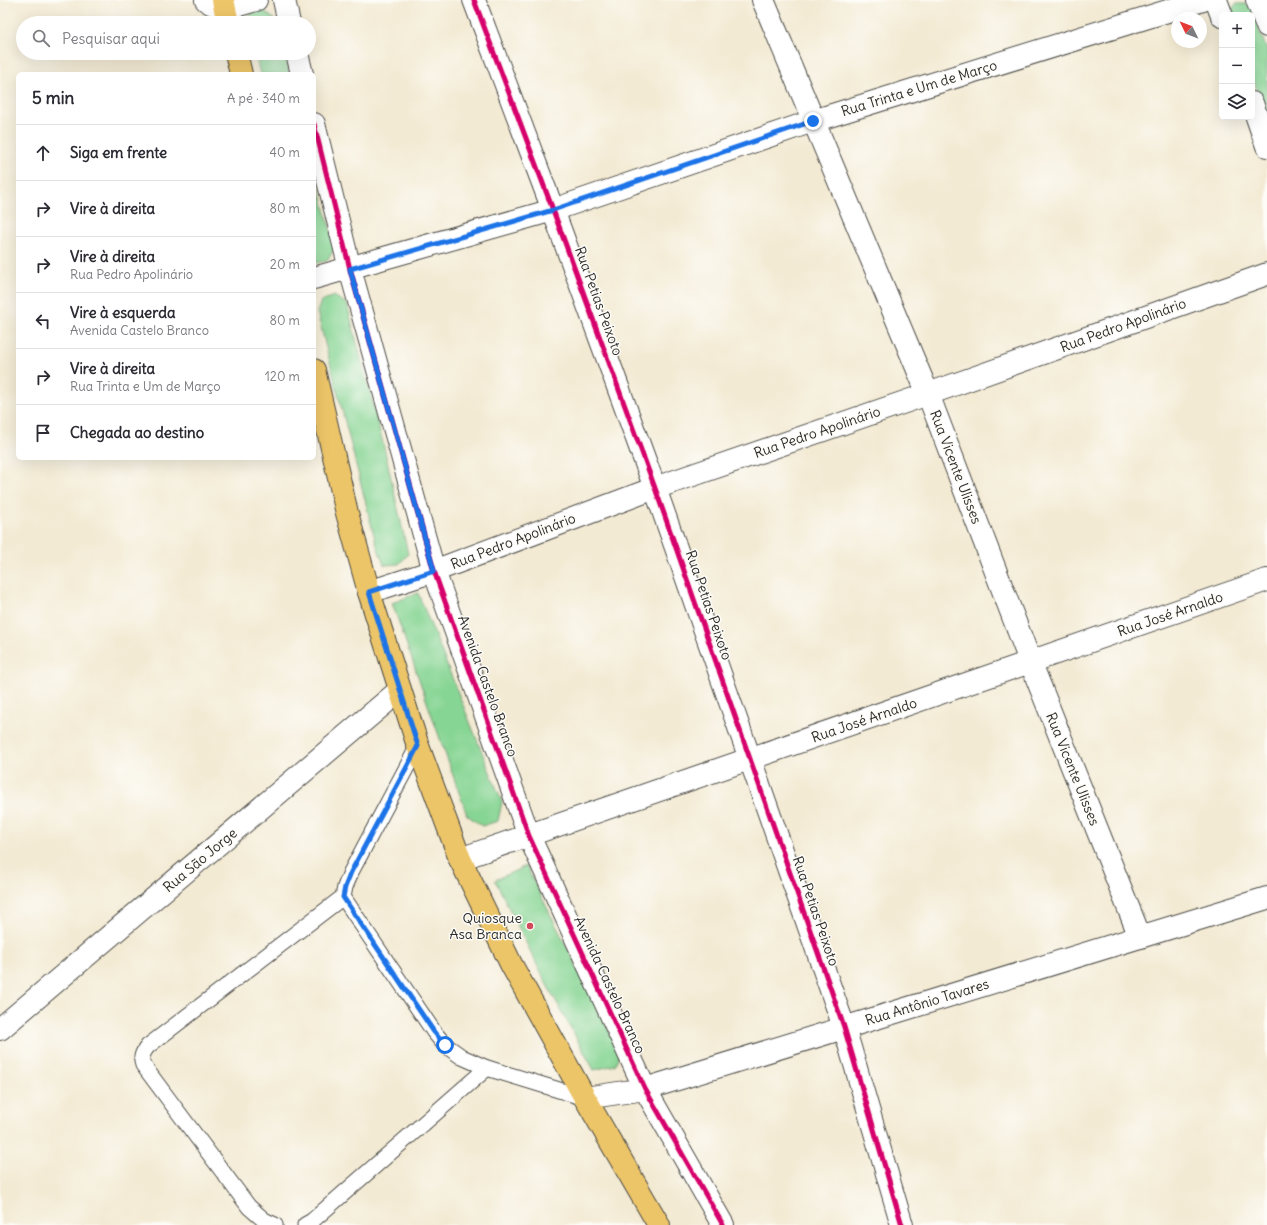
<!DOCTYPE html>
<html lang="pt">
<meta charset="utf-8">
<style>
body{margin:0;font-family:Delius,sans-serif;background:#f7f7f7;color:#2b2b33}
.controls{position:absolute;right:12px;top:12px;display:grid;overflow:hidden;border-radius:6px;box-shadow:0 4px 16px #0002}
.controls button{width:36px;height:36px;display:grid;place-items:center;padding:0;border:0;border-bottom:1px solid #e1e1e2;background:#fff;color:#2b2b33;font:20px sans-serif}
.compass{position:absolute;left:1171px;top:12px;width:36px;height:36px;border-radius:50%;background:#fff;box-shadow:0 4px 16px #0002;rotate:313deg}
.stop{position:absolute;width:12px;height:12px;margin:-9px;border:3px solid #1a73e8;border-radius:50%;background:#fff}
.stop.end{background:#1a73e8;border-color:#fff;box-shadow:0 1px 4px #0008}
.list{margin:0;padding:0;list-style:none}
h2{display:flex;justify-content:space-between;align-items:center;height:52px;margin:0;padding:0 16px;font-size:17px}
h2 small{font-size:13px;font-weight:400;color:#7c7c81}
.list li{display:grid;grid-template-columns:26px 1fr auto;gap:12px;align-items:center;box-sizing:border-box;height:56px;padding:0 16px;border-top:1px solid #e1e1e2}
.list b{display:block;font-size:15px;white-space:nowrap}
.list p{margin:0;font-size:13px;white-space:nowrap;color:#7c7c81}
.list em{font-size:13px;font-style:normal;color:#7c7c81}
.icon{flex:none;width:22px;height:22px;fill:none;stroke:currentColor;stroke-width:2;stroke-linecap:round;stroke-linejoin:round}
.map{position:relative;flex:none;width:1267px;height:1225px;overflow:hidden}
.search{position:absolute;background:#fff;box-shadow:0 4px 16px #0002;left:16px;top:16px;width:300px;height:44px;display:flex;align-items:center;gap:10px;box-sizing:border-box;padding:0 14px;border-radius:22px;color:#7c7c81;font-size:15px}
.panel{position:absolute;background:#fff;box-shadow:0 4px 16px #0002;left:16px;top:72px;width:300px;height:388px;border-radius:6px}
.map>svg:first-child{display:block}
.green{fill:#87d594;stroke:#598060}
.lines{fill:none;stroke-linecap:round;stroke-linejoin:round}
.lane-casing{stroke:#494844;stroke-width:17}
.street-casing{stroke:#494844;stroke-width:24}
.primary-casing{stroke:#494844;stroke-width:24}
.lane{stroke:#fff;stroke-width:15}
.street{stroke:#fff;stroke-width:22}
.primary{stroke:#edc569;stroke-width:22}
.cycleway-casing{stroke:#fdfcf7;stroke-width:8}
.cycleway{stroke:#d6006c;stroke-width:5}
.route{stroke:#1a73e8;stroke-width:5}
.poi-dot{fill:#d1495b;stroke:#fdfcf7;stroke-width:1.5}
.labels{text-anchor:middle;dominant-baseline:central;stroke-width:3;stroke-linejoin:round;paint-order:stroke}
.street-label{font-size:14px;fill:#2b2b2b;stroke:#fdfcf7}
.poi-label{font-size:14px;fill:#2b2b2b;stroke:#fdfcf7;text-anchor:end}
</style>
<div class="map">
<svg width="1267" height="1225" viewBox="0 0 1267 1225">
<rect width="100%" height="100%" fill="#fdfcf7"/>
<filter id="ink" filterUnits="userSpaceOnUse"><feTurbulence type="fractalNoise" baseFrequency=".025" numOctaves="2"/><feDisplacementMap in="SourceGraphic" scale="8" xChannelSelector="R" yChannelSelector="G"/><feConvolveMatrix kernelMatrix="1 2 1 2 8 2 1 2 1" color-interpolation-filters="sRGB"/></filter>
<filter id="wash" filterUnits="userSpaceOnUse"><feTurbulence type="fractalNoise" baseFrequency=".012" numOctaves="4" result="noise"/><feDisplacementMap in="SourceGraphic" scale="16" xChannelSelector="R" yChannelSelector="G"/><feGaussianBlur stdDeviation="0.9" result="paint"/><feColorMatrix in="noise" values="0 0 0 0 0 0 0 0 0 0 0 0 0 0 0 0 0 1.4 0 .05"/><feComposite in="paint" operator="in"/></filter>
<g filter="url(#wash)">
<rect width="100%" height="100%" fill="#f3ead3"/>
<!-- green -->
<g class="green">
<path d="M 1236,4 L 1245,4 L 1252,9 L 1267,51 L 1267,118 L 1252,76 L 1252,15 L 1230,15 L 1229,12 Z"/>
<path d="M 264,11 L 276,21 L 276,23 L 249,23 L 248,18 L 253,12 Z"/>
<path d="M 255,53 L 284,53 L 290,74 L 260,74 Z"/>
<path d="M 314,167 L 335,248 L 327,261 L 314,263 Z"/>
<path d="M 334,296 L 347,304 L 385,451 L 408,554 L 399,564 L 384,565 L 376,543 L 317,312 L 321,301 Z"/>
<path d="M 418,593 L 502,802 L 498,821 L 482,826 L 467,815 L 392,603 Z"/>
<path d="M 526,866 L 620,1052 L 615,1065 L 594,1070 L 546,983 L 495,880 Z"/>
</g>
</g>
<g filter="url(#ink)">
<g class="lines">
<!-- lane casing -->
<g class="lane-casing">
<g id="lane">
<path d="M 418,746 L 351,872 L 345,887 L 343,897 L 434,1032 L 445,1045 L 462,1057 L 487,1068 L 585,1098"/>
<path d="M 275,1225 L 264,1220 L 249,1207 L 143,1065 C 140,1057 143,1052 148,1046 L 343,897"/>
<path d="M 305,1225 L 312,1221 L 487,1068"/>
</g>
</g>
<!-- street casing -->
<g class="street-casing">
<g id="street">
<path d="M 206,0 C 223,13 237,5 256,0"/>
<path d="M 284,0 L 289,23"/>
<path d="M 474,0 L 553,210 L 655,488 L 844,1027 L 902,1225"/>
<path d="M 763,0 L 928,394 L 1030,661 L 1140,937"/>
<path d="M 1216,0 L 1222,16"/>
<path d="M 1257,0 L 1267,26"/>
<path d="M 297,53 L 302,74"/>
<path d="M 1252,103 L 1267,146"/>
<path d="M 314,124 L 350,269 L 434,571 L 529,836 L 645,1089 L 723,1225"/>
<path d="M 314,278 L 553,210 L 813,121 L 1203,0"/>
<path d="M 369,592 L 434,571 L 655,488 L 928,394 L 1267,274"/>
<path d="M 460,859 L 1267,580"/>
<path d="M 0,1029 L 400,690"/>
<path d="M 585,1098 L 645,1089 L 1267,898"/>
</g>
</g>
<!-- primary casing -->
<g class="primary-casing">
<g id="primary">
<path d="M 223,0 L 228,23"/>
<path d="M 236,53 L 241,74"/>
<path d="M 314,370 L 347,513 L 369,592 L 418,746 L 460,859 L 511,964 L 585,1098 L 659,1225"/>
</g>
</g>
<!-- lane -->
<use href="#lane" class="lane"/>
<!-- street -->
<use href="#street" class="street"/>
<!-- primary -->
<use href="#primary" class="primary"/>
<!-- cycleway casing -->
<g class="cycleway-casing">
<g id="cycleway">
<path d="M 474,0 L 553,210 L 655,488 L 844,1027 L 902,1225"/>
<path d="M 314,124 L 350,269 L 434,571 L 529,836 L 645,1089 L 723,1225"/>
</g>
</g>
<!-- cycleway -->
<use href="#cycleway" class="cycleway"/>
</g>
</g>
<g class="lines" filter="url(#ink)">
<!-- route -->
<path class="route" d="M 445,1045 L 434,1032 L 343,897 L 345,887 L 351,872 L 418,746 L 369,592 L 434,571 L 350,269 L 553,210 L 813,121"/>
</g>
<!-- markers -->
<circle class="poi-dot" cx="530" cy="926" r="4"/>
<g class="labels">
<!-- street labels -->
<g class="street-label">
<text transform="translate(919 88) rotate(-17)">Rua Trinta e Um de Março</text>
<text transform="translate(599 301) rotate(70)">Rua Petias Peixoto</text>
<text transform="translate(1123 325) rotate(-20)">Rua Pedro Apolinário</text>
<text transform="translate(817 432) rotate(-19)">Rua Pedro Apolinário</text>
<text transform="translate(956 467) rotate(69)">Rua Vicente Ulisses</text>
<text transform="translate(513 541) rotate(-21)">Rua Pedro Apolinário</text>
<text transform="translate(709 605) rotate(71)">Rua Petias Peixoto</text>
<text transform="translate(1170 614) rotate(-19)">Rua José Arnaldo</text>
<text transform="translate(488 686) rotate(70)">Avenida Castelo Branco</text>
<text transform="translate(864 720) rotate(-19)">Rua José Arnaldo</text>
<text transform="translate(1073 769) rotate(68)">Rua Vicente Ulisses</text>
<text transform="translate(200 860) rotate(-40)">Rua São Jorge</text>
<text transform="translate(816 911) rotate(71)">Rua Petias Peixoto</text>
<text transform="translate(610 985) rotate(65)">Avenida Castelo Branco</text>
<text transform="translate(927 1002) rotate(-17)">Rua Antônio Tavares</text>
</g>
<!-- poi labels -->
<g class="poi-label">
<text x="522" y="918">Quiosque<tspan x="522" dy="16">Asa Branca</tspan></text>
</g>
</g>
</svg>
<div class="controls">
<button>+</button>
<button>−</button>
<button><svg class="icon" aria-label="layers" viewBox="0 0 24 24"><path d="M12 4l9 5-9 5-9-5zM3 14l9 5 9-5"/></svg></button>
</div>
<svg class="compass" viewBox="-18 -18 36 36"><path d="M0-13l5 13h-10z" fill="#e53935"/><path d="M0 13l5-13h-10z" fill="#7c7c81"/></svg>
<div class="stop" style="left:445px;top:1045px"></div>
<div class="stop end" style="left:813px;top:121px"></div>
<div class="search"><svg class="icon" aria-label="search" viewBox="0 0 24 24"><circle cx="10" cy="10" r="6"/><path d="M15 15l6 6"/></svg>Pesquisar aqui</div>
<section class="panel">
<h2>5 min<small>A pé · 340 m</small></h2>
<ul class="list">
<li><svg class="icon" aria-label="ahead" viewBox="0 0 24 24"><path d="M12 20V5M6 11l6-6 6 6"/></svg><div><b>Siga em frente</b></div><em>40 m</em></li>
<li><svg class="icon" aria-label="right" viewBox="0 0 24 24"><path d="M7 20v-9h11M14 6l5 5-5 5"/></svg><div><b>Vire à direita</b></div><em>80 m</em></li>
<li><svg class="icon" aria-label="right" viewBox="0 0 24 24"><path d="M7 20v-9h11M14 6l5 5-5 5"/></svg><div><b>Vire à direita</b><p>Rua Pedro Apolinário</p></div><em>20 m</em></li>
<li><svg class="icon" aria-label="left" viewBox="0 0 24 24"><path d="M17 20v-9H6M10 6l-5 5 5 5"/></svg><div><b>Vire à esquerda</b><p>Avenida Castelo Branco</p></div><em>80 m</em></li>
<li><svg class="icon" aria-label="right" viewBox="0 0 24 24"><path d="M7 20v-9h11M14 6l5 5-5 5"/></svg><div><b>Vire à direita</b><p>Rua Trinta e Um de Março</p></div><em>120 m</em></li>
<li><svg class="icon" aria-label="arrive" viewBox="0 0 24 24"><path d="M6 21V4h12l-3 4 3 4H6"/></svg><div><b>Chegada ao destino</b></div></li>
</ul>
</section>
</div>
